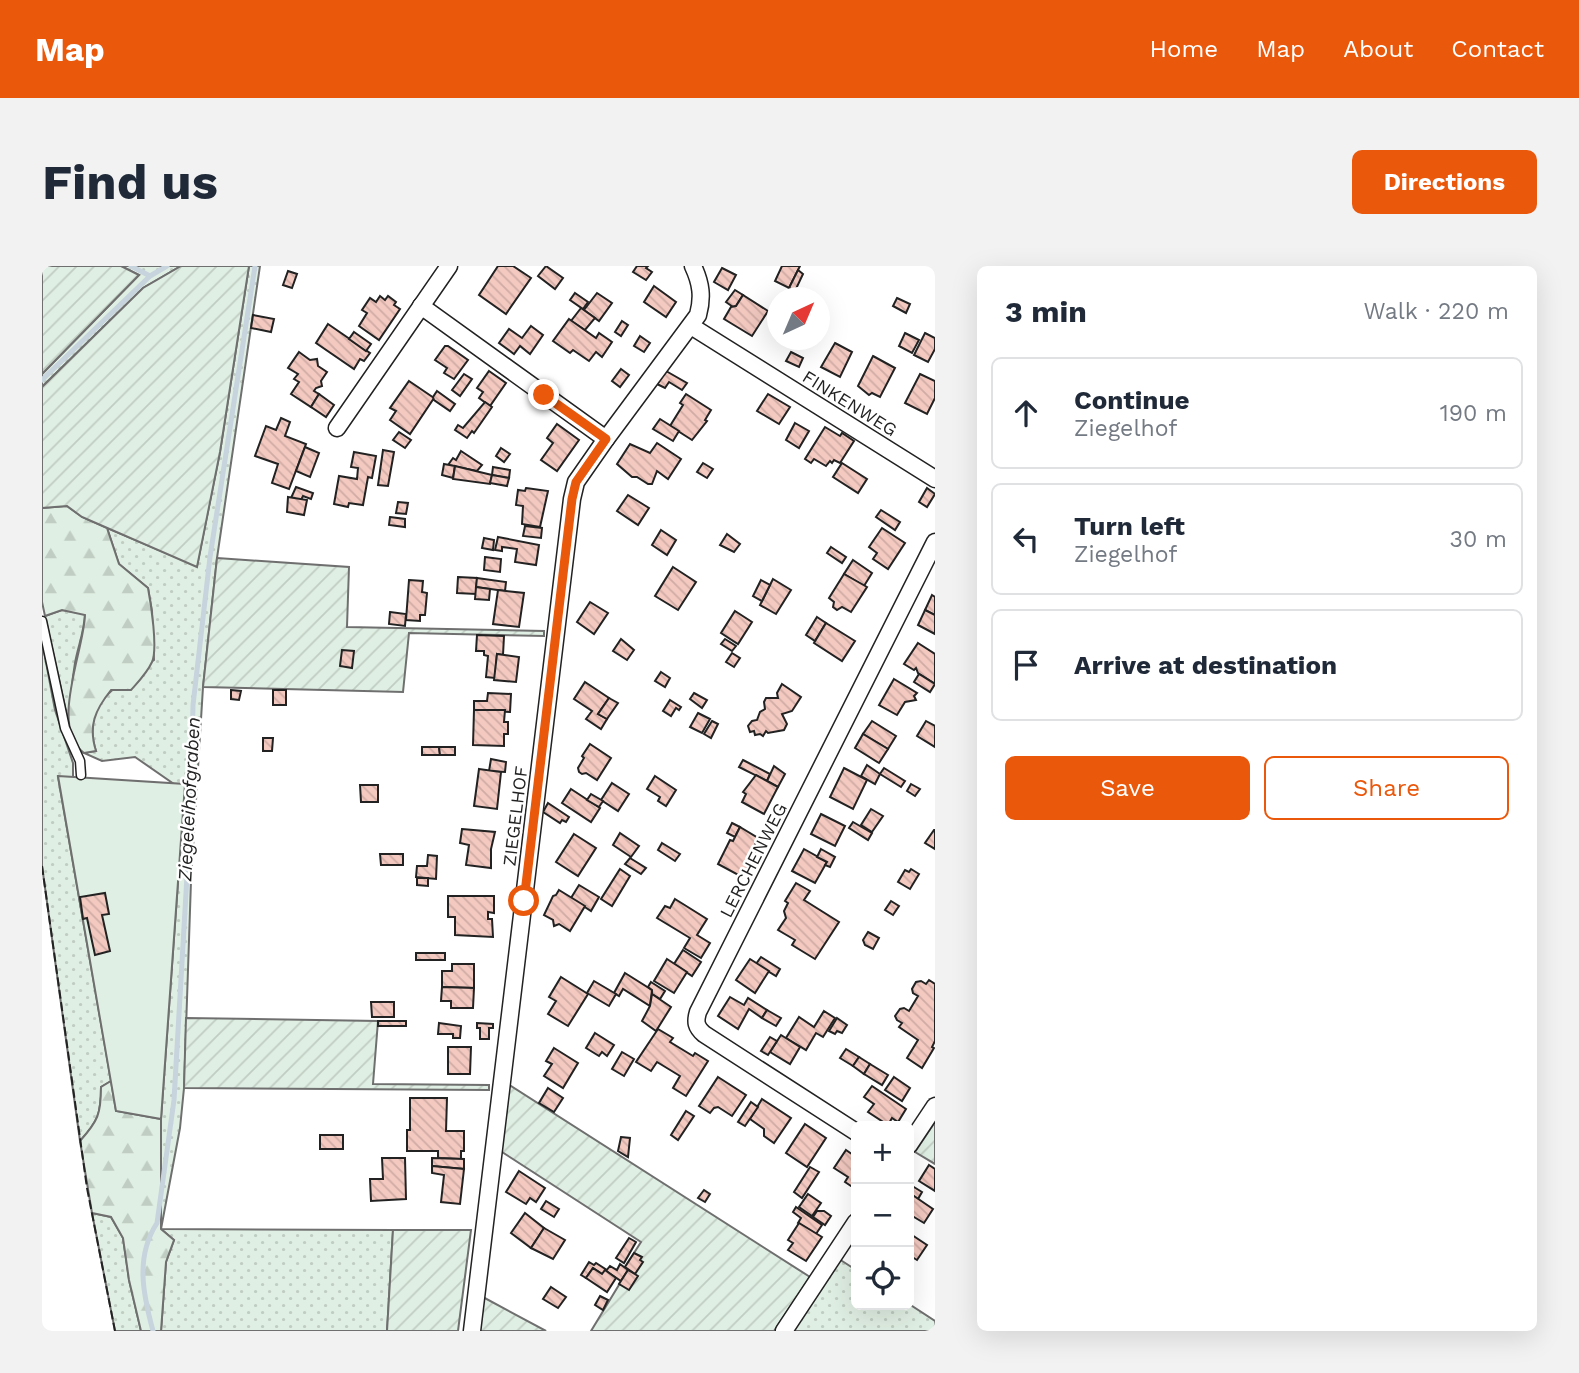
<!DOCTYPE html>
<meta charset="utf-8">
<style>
body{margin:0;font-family:"Work Sans",sans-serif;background:#f2f2f3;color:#1f2937}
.controls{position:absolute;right:21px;bottom:21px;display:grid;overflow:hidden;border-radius:10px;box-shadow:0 7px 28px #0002}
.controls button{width:63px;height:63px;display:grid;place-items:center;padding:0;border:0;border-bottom:2px solid #e0e1e3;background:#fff;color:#1f2937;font:35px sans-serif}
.compass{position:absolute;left:725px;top:21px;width:63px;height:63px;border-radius:50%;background:#fff;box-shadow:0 7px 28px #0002;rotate:44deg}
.stop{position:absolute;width:21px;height:21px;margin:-16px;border:5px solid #ea580c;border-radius:50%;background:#fff}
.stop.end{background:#ea580c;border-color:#fff;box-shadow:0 2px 7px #0008}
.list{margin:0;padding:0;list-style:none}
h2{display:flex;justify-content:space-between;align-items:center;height:91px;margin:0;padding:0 28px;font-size:30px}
h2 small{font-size:23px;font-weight:400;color:#747a83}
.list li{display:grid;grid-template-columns:46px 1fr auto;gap:21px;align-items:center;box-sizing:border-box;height:112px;margin:0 14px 14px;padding:0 14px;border:2px solid #e0e1e3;border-radius:10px}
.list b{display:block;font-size:26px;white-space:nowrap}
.list p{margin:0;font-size:23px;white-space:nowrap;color:#747a83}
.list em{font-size:23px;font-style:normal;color:#747a83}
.actions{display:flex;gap:14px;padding:21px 28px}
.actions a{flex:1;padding:16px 0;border:2px solid #ea580c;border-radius:10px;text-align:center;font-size:24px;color:#ea580c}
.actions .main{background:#ea580c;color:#fff}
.icon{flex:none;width:38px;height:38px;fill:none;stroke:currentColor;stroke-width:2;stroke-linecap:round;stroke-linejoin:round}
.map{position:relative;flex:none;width:893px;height:1065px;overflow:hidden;border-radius:10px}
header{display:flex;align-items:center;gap:42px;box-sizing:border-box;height:98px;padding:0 35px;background:#ea580c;color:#fff}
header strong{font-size:33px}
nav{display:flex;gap:38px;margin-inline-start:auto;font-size:24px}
.intro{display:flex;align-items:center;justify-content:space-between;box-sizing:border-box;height:168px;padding:0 42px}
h1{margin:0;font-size:49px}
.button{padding:18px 32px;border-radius:10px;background:#ea580c;color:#fff;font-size:24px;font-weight:700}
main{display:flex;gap:42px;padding:0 42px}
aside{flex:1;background:#fff;border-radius:10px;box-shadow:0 7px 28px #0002}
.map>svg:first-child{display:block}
.grass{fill:url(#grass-dots);stroke:#6f6f6f;stroke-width:2}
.forest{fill:url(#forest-firs);stroke:#6f6f6f;stroke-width:2}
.garden{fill:url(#garden-furrows);stroke:#6f6f6f;stroke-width:2}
.pitch{fill:#e0efe3;stroke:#6f6f6f;stroke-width:2}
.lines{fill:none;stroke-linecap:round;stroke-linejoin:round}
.stream{stroke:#c7d3dd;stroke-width:5}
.building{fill:url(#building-back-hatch);stroke:#222;stroke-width:2}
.lane-casing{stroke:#222;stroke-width:11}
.street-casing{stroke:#222;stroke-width:19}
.lane{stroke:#fff;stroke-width:8}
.street{stroke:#fff;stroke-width:16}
.fence{stroke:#222;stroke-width:2;stroke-dasharray:9 3.5;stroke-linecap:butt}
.route{stroke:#ea580c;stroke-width:9}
.labels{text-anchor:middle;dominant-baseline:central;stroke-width:5;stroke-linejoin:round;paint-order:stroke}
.street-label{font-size:18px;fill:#222;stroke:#fff}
.water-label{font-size:19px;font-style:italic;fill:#222;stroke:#fff}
</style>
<header>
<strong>Map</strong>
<nav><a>Home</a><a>Map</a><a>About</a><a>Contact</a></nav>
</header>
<div class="intro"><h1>Find us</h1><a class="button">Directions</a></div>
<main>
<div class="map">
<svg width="893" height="1065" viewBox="0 0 893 1065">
<defs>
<pattern id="grass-dots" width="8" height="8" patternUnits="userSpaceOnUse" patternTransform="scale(1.75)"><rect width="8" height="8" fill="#e0efe3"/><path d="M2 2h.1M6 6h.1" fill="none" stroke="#c0cdc2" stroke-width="1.8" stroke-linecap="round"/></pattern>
<pattern id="forest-firs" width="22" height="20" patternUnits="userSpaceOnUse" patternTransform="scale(1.75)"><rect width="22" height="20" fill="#e0efe3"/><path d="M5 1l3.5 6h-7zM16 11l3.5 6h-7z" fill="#c0cdc2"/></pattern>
<pattern id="garden-furrows" width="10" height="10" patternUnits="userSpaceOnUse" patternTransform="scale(1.75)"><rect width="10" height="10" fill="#e0efe3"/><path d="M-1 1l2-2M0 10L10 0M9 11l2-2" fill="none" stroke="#c0cdc2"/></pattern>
<pattern id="building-back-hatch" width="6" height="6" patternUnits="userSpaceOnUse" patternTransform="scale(1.75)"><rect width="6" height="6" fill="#f3c9c0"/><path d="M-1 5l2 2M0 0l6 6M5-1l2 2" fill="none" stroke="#d0aca5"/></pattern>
</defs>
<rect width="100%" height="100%" fill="#fff"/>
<!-- grass -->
<g class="grass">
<path d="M 79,0 L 139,0 L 101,22 L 0,121 L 0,108 L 97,9 Z"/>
<path d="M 207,0 L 218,0 L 175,292 L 161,421 L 149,615 L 142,822 L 138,862 L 119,963 L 351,964 L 345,1065 L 119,1065 L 124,996 L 132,974 L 119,963 L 119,853 L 143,519 L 132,518 L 93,491 L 60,495 L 42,487 L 54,485 C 38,436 78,418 112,394 L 110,345 L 106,322 L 77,298 L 65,262 L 155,300 L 178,186 Z"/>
<path d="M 20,344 L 43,348 C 42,367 36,380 33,397 C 29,420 28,442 28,464 L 3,350 Z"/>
<path d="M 0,375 L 13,444 L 31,497 L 31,511 L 16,511 L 69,815 L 59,821 C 59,848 56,855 38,875 L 0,600 Z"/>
<path d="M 50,947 L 69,951 L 81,972 L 87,1014 L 99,1065 L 73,1065 Z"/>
<path d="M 797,993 L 814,1004 L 814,1039 L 867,1038 L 893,1055 L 893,1065 L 748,1065 Z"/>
</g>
<!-- forest -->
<g class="forest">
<path d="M 25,240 L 40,251 L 65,262 L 77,298 L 106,322 C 109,338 116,383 110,396 C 105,407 97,415 89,424 L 69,424 C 53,444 46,460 54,485 L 42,487 C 7,461 42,385 43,349 L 20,344 L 3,350 L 0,336 L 0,242 Z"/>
<path d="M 69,815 L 74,845 L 119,853 L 119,963 L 132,974 L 124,996 L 119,1065 L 99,1065 L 87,1014 L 81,972 L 69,951 L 50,947 L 38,875 C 56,855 59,848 59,821 Z"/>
</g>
<!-- garden -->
<g class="garden">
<path d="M 0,0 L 79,0 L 97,9 L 0,108 Z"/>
<path d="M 139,0 L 207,0 L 178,186 L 155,301 L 40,251 L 25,240 L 0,242 L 0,121 L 101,22 Z"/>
<path d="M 175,292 L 307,301 L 305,361 L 502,365 L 502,370 L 367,367 L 361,426 L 161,421 Z"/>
<path d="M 144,752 L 336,755 L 331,818 L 447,819 L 447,824 L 142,822 Z"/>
<path d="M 466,818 L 768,1011 L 732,1065 L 549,1065 L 586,1004 L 583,1001 L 599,976 L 457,884 Z"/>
<path d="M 893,856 L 893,898 L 873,886 Z"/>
<path d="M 351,964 L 429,964 L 416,1065 L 345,1065 Z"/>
<path d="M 439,1030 L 504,1065 L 435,1065 Z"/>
</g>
<!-- pitch -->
<path class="pitch" d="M 16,510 L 143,518 L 119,853 L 74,845 Z"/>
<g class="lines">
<!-- stream -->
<g class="stream">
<path d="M 89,0 L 108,10 L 125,0"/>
<path d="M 0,114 L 108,10"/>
<path d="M 111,1065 C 101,1028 93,991 115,957 L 132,834 L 149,541 L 151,439 L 168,291 L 213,0"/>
</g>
</g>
<!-- building -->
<g class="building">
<path d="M 456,0 L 471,0 L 489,12 L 464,48 L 437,29 Z"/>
<path d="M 504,0 L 521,12 L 513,23 L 496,10 Z"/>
<path d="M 595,0 L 606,0 L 604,2 L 610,6 L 604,14 L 591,6 Z"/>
<path d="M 740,0 L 758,0 L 747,22 L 733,15 Z"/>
<path d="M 680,2 L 694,9 L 686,24 L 672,16 Z"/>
<path d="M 756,4 L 761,8 L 753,25 L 747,22 Z"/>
<path d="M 246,5 L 255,8 L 250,22 L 241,19 Z"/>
<path d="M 612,20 L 634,36 L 624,51 L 602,36 Z"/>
<path d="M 693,24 L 701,29 L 694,40 L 691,41 L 684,36 Z"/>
<path d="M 533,27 L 546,36 L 541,43 L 528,34 Z"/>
<path d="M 555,27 L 570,37 L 557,55 L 542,44 Z"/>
<path d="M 701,29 L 726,45 L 710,70 L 682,53 L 689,41 L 694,40 Z"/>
<path d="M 338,30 L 343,34 L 346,30 L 354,36 L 352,39 L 358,43 L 337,74 L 317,60 L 325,47 L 320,44 L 328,32 L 334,36 Z"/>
<path d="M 855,32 L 868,38 L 864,47 L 851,40 Z"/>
<path d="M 539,42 L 553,52 L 543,64 L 529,55 Z"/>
<path d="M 211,49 L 232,53 L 229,66 L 209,62 Z"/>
<path d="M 527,53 L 554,72 L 557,67 L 570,76 L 560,91 L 554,86 L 547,95 L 531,84 L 528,87 L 511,75 Z"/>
<path d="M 580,55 L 586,59 L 579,70 L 573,66 Z"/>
<path d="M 286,58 L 328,87 L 322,95 L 318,93 L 312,103 L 274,77 Z"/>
<path d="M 489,60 L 501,69 L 488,88 L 478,80 L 472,88 L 457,77 L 467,63 L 480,72 Z"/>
<path d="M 312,66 L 329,78 L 324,85 L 307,73 Z"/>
<path d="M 863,67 L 877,74 L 870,87 L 857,80 Z"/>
<path d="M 883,67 L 893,72 L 893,83 L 886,96 L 872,89 Z"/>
<path d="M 598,70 L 608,77 L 602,86 L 592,80 Z"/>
<path d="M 793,77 L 810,86 L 798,111 L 779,101 Z"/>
<path d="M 403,80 L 406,80 L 426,94 L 412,113 L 402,107 L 405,102 L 393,94 Z"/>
<path d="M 257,86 L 268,94 L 275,93 L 276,100 L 285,106 L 279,115 L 280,120 L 274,122 L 272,125 L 277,128 L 269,141 L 249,128 L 257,116 L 252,113 L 256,108 L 246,102 Z"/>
<path d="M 749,86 L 761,92 L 757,101 L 744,95 Z"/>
<path d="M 831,90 L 853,102 L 838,131 L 830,127 L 827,129 L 816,120 Z"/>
<path d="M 579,103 L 587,109 L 578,121 L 570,115 Z"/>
<path d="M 447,105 L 464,117 L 448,140 L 437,132 L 441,126 L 435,122 Z"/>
<path d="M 624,105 L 645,117 L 640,124 L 627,116 L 623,122 L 615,118 Z"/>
<path d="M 422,108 L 430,113 L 418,130 L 410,124 Z"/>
<path d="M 878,108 L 893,115 L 893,132 L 885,148 L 863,137 Z"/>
<path d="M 367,115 L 392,132 L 368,168 L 348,154 L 354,145 L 348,142 Z"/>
<path d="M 395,125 L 413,138 L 408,145 L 392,134 L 391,131 Z"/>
<path d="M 277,128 L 292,139 L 284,151 L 269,141 Z"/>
<path d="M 644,128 L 669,144 L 663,154 L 665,155 L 650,174 L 628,160 L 641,139 L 638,137 Z"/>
<path d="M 726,128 L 748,141 L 737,158 L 715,145 Z"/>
<path d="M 443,136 L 450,141 L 432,167 L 430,165 L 425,172 L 413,164 L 416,159 L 421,162 Z"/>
<path d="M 239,152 L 248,156 L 243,170 L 264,178 L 247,223 L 230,217 L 236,198 L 213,190 L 224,160 L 234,164 Z"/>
<path d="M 618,153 L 637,165 L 631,175 L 611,163 Z"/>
<path d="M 753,157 L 767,165 L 757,182 L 744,174 Z"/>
<path d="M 515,158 L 537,174 L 515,205 L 499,194 L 511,177 L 505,172 Z"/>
<path d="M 783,161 L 798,170 L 800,167 L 812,175 L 798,197 L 792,194 L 790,197 L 788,195 L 784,200 L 772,193 L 769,197 L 763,193 Z"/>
<path d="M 357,166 L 369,174 L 363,182 L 351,174 Z"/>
<path d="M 615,177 L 639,193 L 626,213 L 615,205 L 610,218 L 606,218 L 595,211 L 590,211 L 575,198 L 588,178 L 608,187 Z"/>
<path d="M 263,181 L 277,187 L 268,211 L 254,205 Z"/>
<path d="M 459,182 L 468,188 L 462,196 L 454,190 Z"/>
<path d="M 341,184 L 352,186 L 346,220 L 336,219 Z"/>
<path d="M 419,185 L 440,199 L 435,205 L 406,199 L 411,192 L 414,194 Z"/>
<path d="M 312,186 L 334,190 L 330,212 L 326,211 L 321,239 L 307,237 L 306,241 L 292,238 L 297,210 L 315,213 L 316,202 L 309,201 Z"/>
<path d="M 661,197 L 671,203 L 665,212 L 655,206 Z"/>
<path d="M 800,197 L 825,213 L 816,227 L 791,211 Z"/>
<path d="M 402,198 L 413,200 L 411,212 L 400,209 Z"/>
<path d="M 413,200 L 450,209 L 448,218 L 411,213 Z"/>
<path d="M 451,201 L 468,204 L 467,212 L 450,209 Z"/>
<path d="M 450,209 L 467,212 L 465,220 L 448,217 Z"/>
<path d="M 254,221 L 271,227 L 269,233 L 261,230 L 259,234 L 249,232 Z"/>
<path d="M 484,222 L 506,225 L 498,261 L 480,258 L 481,240 L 474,239 L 476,224 L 483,225 Z"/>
<path d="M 885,222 L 893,228 L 885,241 L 877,236 Z"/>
<path d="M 586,229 L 607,242 L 596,259 L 575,245 Z"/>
<path d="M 246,231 L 265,234 L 262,249 L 245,246 Z"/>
<path d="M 356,236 L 366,237 L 364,248 L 354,247 Z"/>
<path d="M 839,244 L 858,256 L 853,264 L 834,251 Z"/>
<path d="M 348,251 L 363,253 L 363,261 L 347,259 Z"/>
<path d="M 483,260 L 500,262 L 499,272 L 481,270 Z"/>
<path d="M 840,262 L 863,277 L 846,303 L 831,293 L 835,287 L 827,281 Z"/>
<path d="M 619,264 L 634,274 L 625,289 L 610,279 Z"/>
<path d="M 685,268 L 698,278 L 692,286 L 678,279 Z"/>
<path d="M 456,271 L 497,279 L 494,299 L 473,296 L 475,283 L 460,281 L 460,285 L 453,284 Z"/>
<path d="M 442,272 L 452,274 L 451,284 L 440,282 Z"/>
<path d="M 789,281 L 804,291 L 800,297 L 785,287 Z"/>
<path d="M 443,291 L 459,293 L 458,306 L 442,304 Z"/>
<path d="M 811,294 L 830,307 L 822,320 L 802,308 Z"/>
<path d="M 631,301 L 654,316 L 636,344 L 613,330 Z"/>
<path d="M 802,308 L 825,321 L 809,346 L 800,341 L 795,344 L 791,341 L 792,336 L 787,332 Z"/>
<path d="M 416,311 L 435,312 L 434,328 L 415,327 Z"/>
<path d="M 435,312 L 464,316 L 463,325 L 434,321 Z"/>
<path d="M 731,313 L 749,324 L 734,348 L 718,339 Z"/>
<path d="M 367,314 L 381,315 L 380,326 L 385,327 L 383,349 L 378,349 L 378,355 L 364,354 Z"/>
<path d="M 719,314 L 728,319 L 720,335 L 711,330 Z"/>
<path d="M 434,321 L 448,323 L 447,334 L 433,333 Z"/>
<path d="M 456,324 L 482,327 L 477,361 L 451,358 Z"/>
<path d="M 890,329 L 893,331 L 893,349 L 883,344 Z"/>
<path d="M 548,336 L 566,347 L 552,368 L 535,356 Z"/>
<path d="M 883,344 L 893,349 L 893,368 L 876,359 Z"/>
<path d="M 693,345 L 710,356 L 696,378 L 679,367 Z"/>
<path d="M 348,346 L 364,348 L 363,360 L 347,358 Z"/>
<path d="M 775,351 L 784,357 L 773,375 L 764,369 Z"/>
<path d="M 784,357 L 813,375 L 800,395 L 772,377 Z"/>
<path d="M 435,369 L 462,370 L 461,389 L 455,388 L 453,412 L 444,411 L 446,390 L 442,389 L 442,385 L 434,385 Z"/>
<path d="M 579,373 L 592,384 L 585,394 L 571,385 Z"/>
<path d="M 683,373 L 694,380 L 690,385 L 679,378 Z"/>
<path d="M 876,377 L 893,388 L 893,418 L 876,407 L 874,402 L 872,404 L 862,398 Z"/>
<path d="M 300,384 L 312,385 L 310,402 L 298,400 Z"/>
<path d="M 690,387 L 698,392 L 692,401 L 684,396 Z"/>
<path d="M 455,388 L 477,391 L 474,416 L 452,414 Z"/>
<path d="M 619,406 L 628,412 L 623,421 L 613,415 Z"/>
<path d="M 877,408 L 893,418 L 888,426 L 872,416 Z"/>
<path d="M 852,413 L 875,427 L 872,430 L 874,434 L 863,436 L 855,449 L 837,439 Z"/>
<path d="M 543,416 L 567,432 L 556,448 L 565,453 L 559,463 L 544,453 L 550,445 L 532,433 Z"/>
<path d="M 740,418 L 759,431 L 750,445 L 740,448 L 745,458 L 742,464 L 726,467 L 724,465 L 721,470 L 718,468 L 713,469 L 712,465 L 708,466 L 706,460 L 710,455 L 715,454 L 718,446 L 723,443 L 722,436 L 724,432 L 736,432 L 735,427 Z"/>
<path d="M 189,424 L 199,425 L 197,434 L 189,433 Z"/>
<rect x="231" y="424" width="13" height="15"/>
<path d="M 446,427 L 469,428 L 468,446 L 432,444 L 432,435 L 445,435 Z"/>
<path d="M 652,427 L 665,434 L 660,442 L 648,433 Z"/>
<path d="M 567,432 L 576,437 L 565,453 L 556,448 Z"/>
<path d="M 628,434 L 639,441 L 637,444 L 634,442 L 629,450 L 621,445 Z"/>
<path d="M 432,444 L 463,444 L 462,456 L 466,456 L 466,468 L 462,468 L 462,480 L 431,479 Z"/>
<path d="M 656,447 L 668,453 L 660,467 L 648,461 Z"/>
<path d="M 670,455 L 676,458 L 669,472 L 662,468 Z"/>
<path d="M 830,455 L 854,470 L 846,483 L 821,468 Z"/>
<path d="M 884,455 L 893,460 L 893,481 L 875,470 Z"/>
<path d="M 821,468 L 846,483 L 837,497 L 813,482 Z"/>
<path d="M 221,472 L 231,472 L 230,485 L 221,485 Z"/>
<path d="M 548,478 L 569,492 L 555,514 L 544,507 L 540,508 L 537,506 L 536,502 L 542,492 L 540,490 Z"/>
<path d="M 380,481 L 397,481 L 398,489 L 380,489 Z"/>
<path d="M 397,481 L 413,481 L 413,489 L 398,489 Z"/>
<path d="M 449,493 L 464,496 L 463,506 L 447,505 Z"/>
<path d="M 701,494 L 728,508 L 725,515 L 697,501 Z"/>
<path d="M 825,499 L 838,508 L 833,518 L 819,510 Z"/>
<path d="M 732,500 L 743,508 L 736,521 L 725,515 Z"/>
<path d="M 802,502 L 825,514 L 811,543 L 788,531 Z"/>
<path d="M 842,502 L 863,515 L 859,521 L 838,508 Z"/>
<path d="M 437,503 L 459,506 L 455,543 L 432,540 Z"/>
<path d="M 714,509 L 736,521 L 722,548 L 700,536 L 704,528 L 701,526 Z"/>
<path d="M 613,510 L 634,524 L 624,540 L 616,535 L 618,531 L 605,523 Z"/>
<path d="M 570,517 L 587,528 L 576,545 L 559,534 Z"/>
<path d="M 869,518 L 878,523 L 873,530 L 865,525 Z"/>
<path d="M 318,519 L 336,519 L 336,536 L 319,536 Z"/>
<path d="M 529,523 L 558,542 L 549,556 L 520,537 Z"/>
<path d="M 549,528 L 561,535 L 557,541 L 545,534 Z"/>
<path d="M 506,537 L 527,551 L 524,556 L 520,554 L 518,557 L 501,546 Z"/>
<path d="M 829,543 L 841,550 L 830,566 L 819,559 Z"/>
<path d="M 779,548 L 803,560 L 793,580 L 769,568 Z"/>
<path d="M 811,556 L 830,567 L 826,574 L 807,562 Z"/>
<path d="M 690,557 L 698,561 L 693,571 L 685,567 Z"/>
<path d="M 698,561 L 716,572 L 710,585 L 713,587 L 710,595 L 700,611 L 676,598 L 688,574 L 691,575 Z"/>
<path d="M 420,563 L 453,566 L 449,583 L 449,602 L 424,599 L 427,579 L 418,577 Z"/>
<path d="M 892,564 L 893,564 L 893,583 L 883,577 Z"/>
<path d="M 578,567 L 597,580 L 589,591 L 571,579 Z"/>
<path d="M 532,568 L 554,582 L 536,610 L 514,596 Z"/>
<path d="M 620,577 L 638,588 L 633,595 L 616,584 Z"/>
<path d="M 762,583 L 785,596 L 773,617 L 750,605 Z"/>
<path d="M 779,583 L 793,591 L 788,601 L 783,599 L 785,596 L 775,591 Z"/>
<path d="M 338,588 L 361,588 L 361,599 L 339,599 Z"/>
<path d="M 386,589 L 395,590 L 394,613 L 374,611 L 375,600 L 385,600 Z"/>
<path d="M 588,592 L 604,602 L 599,608 L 583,598 Z"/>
<path d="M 578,603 L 588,610 L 570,640 L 559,633 Z"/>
<path d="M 869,603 L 877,608 L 868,623 L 856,616 L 863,604 L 867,606 Z"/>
<path d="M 375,612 L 386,612 L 386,620 L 375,619 Z"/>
<path d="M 754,617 L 768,625 L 762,634 L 797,656 L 773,693 L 750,679 L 753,674 L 736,664 L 744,652 L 742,645 L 746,637 L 743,635 Z"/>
<path d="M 537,619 L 557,631 L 549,645 L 529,632 Z"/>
<path d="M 517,624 L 543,640 L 528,665 L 517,658 L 512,660 L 511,654 L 502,649 L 511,630 L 514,629 Z"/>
<path d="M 63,627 L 67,648 L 60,649 L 68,685 L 53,689 L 45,652 L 41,653 L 38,631 Z"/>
<path d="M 406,630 L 452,630 L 452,647 L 446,646 L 446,653 L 450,653 L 451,671 L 413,669 L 413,651 L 406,651 Z"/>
<path d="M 633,633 L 665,653 L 655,669 L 668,677 L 659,692 L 642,682 L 648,672 L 615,652 L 623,640 L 628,642 Z"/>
<path d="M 849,635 L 857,640 L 851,649 L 843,644 Z"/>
<path d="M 826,666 L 837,672 L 831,683 L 823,679 L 821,674 Z"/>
<path d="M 641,684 L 659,696 L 650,710 L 632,698 Z"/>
<rect x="374" y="687" width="29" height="7"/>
<path d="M 719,691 L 738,703 L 734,710 L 714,698 Z"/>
<path d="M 625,693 L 645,706 L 632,727 L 612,715 Z"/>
<path d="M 708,693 L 727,705 L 713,727 L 694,714 Z"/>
<path d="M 410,698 L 432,698 L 432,722 L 400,721 L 400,705 L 410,705 Z"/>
<path d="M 583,707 L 610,724 L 608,740 L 581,723 L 577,730 L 572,727 Z"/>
<path d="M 519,711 L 546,728 L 526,760 L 506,748 L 514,735 L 507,731 Z"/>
<path d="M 887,714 L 893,718 L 893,775 L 890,781 L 892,782 L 880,802 L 865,792 L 876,774 L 857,761 L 860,757 L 855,754 L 853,750 L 858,743 L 862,742 L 867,745 L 876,730 L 871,727 L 870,723 L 874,716 L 879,715 L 884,718 Z"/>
<path d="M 552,715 L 574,728 L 567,740 L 545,727 Z"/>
<path d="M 609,716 L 623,725 L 618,733 L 610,728 L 610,724 L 606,721 Z"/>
<path d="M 400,721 L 432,722 L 431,742 L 409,742 L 409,735 L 399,735 Z"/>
<path d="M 610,728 L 629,741 L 614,765 L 600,755 L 608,740 Z"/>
<path d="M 688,731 L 702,739 L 706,732 L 725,744 L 720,752 L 707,743 L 696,763 L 676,750 Z"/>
<path d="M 329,736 L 352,736 L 352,751 L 330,751 Z"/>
<path d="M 725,744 L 739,752 L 734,760 L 720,752 Z"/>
<path d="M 782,745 L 793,752 L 781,771 L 774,767 L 764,784 L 744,772 L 757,751 L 772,761 Z"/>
<path d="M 795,752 L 805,759 L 800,767 L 795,765 L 793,768 L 787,765 Z"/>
<rect x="336" y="755" width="28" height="5"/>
<path d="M 397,757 L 419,760 L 418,772 L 411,772 L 411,768 L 396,768 Z"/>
<path d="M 435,757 L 451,758 L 451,762 L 447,762 L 447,773 L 438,773 L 438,762 L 435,762 Z"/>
<path d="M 616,763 L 631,772 L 628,776 L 651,790 L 653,787 L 666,795 L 644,830 L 631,822 L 638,810 L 615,796 L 609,805 L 594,796 Z"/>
<path d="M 553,767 L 572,779 L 565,790 L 560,786 L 557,790 L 544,782 Z"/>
<path d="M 739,769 L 758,781 L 748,798 L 728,786 Z"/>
<path d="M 728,771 L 735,775 L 726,789 L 719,785 Z"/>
<path d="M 406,781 L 429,781 L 428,808 L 406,808 Z"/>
<path d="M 512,782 L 536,797 L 521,822 L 502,810 L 510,798 L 504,795 Z"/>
<path d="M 804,783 L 817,791 L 811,800 L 798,792 Z"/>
<path d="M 580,786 L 592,793 L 582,810 L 570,803 Z"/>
<path d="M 817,791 L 828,798 L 822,808 L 811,800 Z"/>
<path d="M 828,798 L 846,809 L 840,819 L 822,808 Z"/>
<path d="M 676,811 L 704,829 L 690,850 L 676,841 L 672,842 L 668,847 L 657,840 Z"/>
<path d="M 852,811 L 868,822 L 860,835 L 843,824 Z"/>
<path d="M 830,820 L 864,843 L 856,856 L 850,852 L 846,859 L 826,846 L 832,838 L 822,831 Z"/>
<path d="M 506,822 L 521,832 L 512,846 L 497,837 Z"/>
<path d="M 368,832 L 405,832 L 404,865 L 422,865 L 422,885 L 419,885 L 419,893 L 396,892 L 396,885 L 365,885 L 365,864 L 368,864 Z"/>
<path d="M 720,833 L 749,852 L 732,877 L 722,870 L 722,863 L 708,853 Z"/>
<path d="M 709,836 L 716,841 L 703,860 L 696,856 Z"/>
<path d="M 644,845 L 652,850 L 636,874 L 629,869 Z"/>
<path d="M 763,858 L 784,872 L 765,901 L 744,887 Z"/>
<rect x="278" y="869" width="23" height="14"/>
<path d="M 579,871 L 588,872 L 586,891 L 576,885 Z"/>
<path d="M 804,884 L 814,891 L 812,922 L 803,916 L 806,911 L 792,902 Z"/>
<path d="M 340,892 L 363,892 L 364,933 L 329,935 L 328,913 L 341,913 Z"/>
<path d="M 390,892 L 422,893 L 422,903 L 390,900 Z"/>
<path d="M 887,899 L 893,903 L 893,925 L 877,915 Z"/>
<path d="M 390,900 L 422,903 L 418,938 L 399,936 L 402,909 L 390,907 Z"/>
<path d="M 768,901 L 777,906 L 760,932 L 752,926 Z"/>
<path d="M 477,905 L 503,922 L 494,936 L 488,932 L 484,938 L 464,926 Z"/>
<path d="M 867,918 L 880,926 L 876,933 L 867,927 Z"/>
<path d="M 662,924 L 668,928 L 663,936 L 656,932 Z"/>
<path d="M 766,928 L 779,937 L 770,950 L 757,941 Z"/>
<path d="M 869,928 L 891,943 L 882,957 L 867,948 L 867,932 Z"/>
<path d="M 504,935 L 517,943 L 512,951 L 499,943 Z"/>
<path d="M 754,941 L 780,959 L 774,968 L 756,957 L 759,952 L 751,946 Z"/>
<path d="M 775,945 L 782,945 L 789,950 L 783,959 L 771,951 Z"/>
<path d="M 483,947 L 502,962 L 489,982 L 469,967 Z"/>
<path d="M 757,957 L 780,971 L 764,995 L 746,984 L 751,977 L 746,974 Z"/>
<path d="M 502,962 L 523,974 L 511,993 L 489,982 Z"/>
<path d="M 867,967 L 885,979 L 875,994 L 867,989 Z"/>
<path d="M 587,972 L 594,976 L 582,997 L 574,992 Z"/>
<path d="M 592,987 L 600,991 L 598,994 L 601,996 L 593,1008 L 583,1001 Z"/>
<path d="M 547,996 L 552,999 L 554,997 L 565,1004 L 560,1008 L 551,1002 L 544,1012 L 539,1009 Z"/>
<path d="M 578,998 L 586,1004 L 579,1015 L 564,1005 L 568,1000 L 575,1004 Z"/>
<path d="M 551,1002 L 560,1008 L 563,1004 L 574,1012 L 565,1026 L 544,1012 Z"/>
<path d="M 586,1004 L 596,1010 L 587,1024 L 577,1018 Z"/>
<path d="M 509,1021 L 524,1031 L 516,1042 L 501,1033 Z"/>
<path d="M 558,1030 L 566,1034 L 561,1044 L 553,1039 Z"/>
</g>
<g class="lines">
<!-- lane casing -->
<g class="lane-casing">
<path id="lane" d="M 0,355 L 23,462 L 38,495 L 39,509"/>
</g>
<!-- street casing -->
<g class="street-casing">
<g id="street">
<path d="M 379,40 L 564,173 L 534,216 L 530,233 L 430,1065"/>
<path d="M 649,60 L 893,213"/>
<path d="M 295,162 L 407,0"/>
<path d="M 564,173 L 656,49 C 661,31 659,17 651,0"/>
<path d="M 814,866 L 662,768 C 654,761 653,756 656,746 L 893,276"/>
<path d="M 867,879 L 893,840"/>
<path d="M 742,1065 L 814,956"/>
</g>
</g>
<!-- lane -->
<use href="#lane" class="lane"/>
<!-- street -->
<use href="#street" class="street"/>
<!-- fence -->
<path class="fence" d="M 0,600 L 45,922 L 73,1065"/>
</g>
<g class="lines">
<!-- route -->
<path class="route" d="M 482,635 L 530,233 L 534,216 L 564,173 L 502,129"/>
</g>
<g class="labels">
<!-- street labels -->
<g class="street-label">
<text transform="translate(808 137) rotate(32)">FINKENWEG</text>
<text transform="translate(473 550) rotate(-83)">ZIEGELHOF</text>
<text transform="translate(711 594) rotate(-63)">LERCHENWEG</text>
</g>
<!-- water labels -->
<g class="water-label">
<text transform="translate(147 533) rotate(-87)">Ziegeleihofgraben</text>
</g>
</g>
</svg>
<div class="controls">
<button>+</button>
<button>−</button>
<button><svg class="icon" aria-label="locate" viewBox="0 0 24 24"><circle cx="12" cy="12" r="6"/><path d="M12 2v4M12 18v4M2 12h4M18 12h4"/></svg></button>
</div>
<svg class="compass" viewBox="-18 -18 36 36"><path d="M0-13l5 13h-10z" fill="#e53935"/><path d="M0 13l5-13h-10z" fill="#747a83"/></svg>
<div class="stop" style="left:482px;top:635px"></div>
<div class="stop end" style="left:502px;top:129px"></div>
</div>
<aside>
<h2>3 min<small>Walk · 220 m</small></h2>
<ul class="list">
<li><svg class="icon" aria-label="ahead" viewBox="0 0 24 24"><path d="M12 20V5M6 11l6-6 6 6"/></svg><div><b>Continue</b><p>Ziegelhof</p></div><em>190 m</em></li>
<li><svg class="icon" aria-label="left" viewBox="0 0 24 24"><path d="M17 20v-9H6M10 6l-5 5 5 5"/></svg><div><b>Turn left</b><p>Ziegelhof</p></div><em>30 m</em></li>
<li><svg class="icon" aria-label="arrive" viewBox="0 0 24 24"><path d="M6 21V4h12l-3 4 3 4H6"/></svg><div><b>Arrive at destination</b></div></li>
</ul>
<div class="actions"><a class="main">Save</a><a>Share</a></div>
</aside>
</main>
